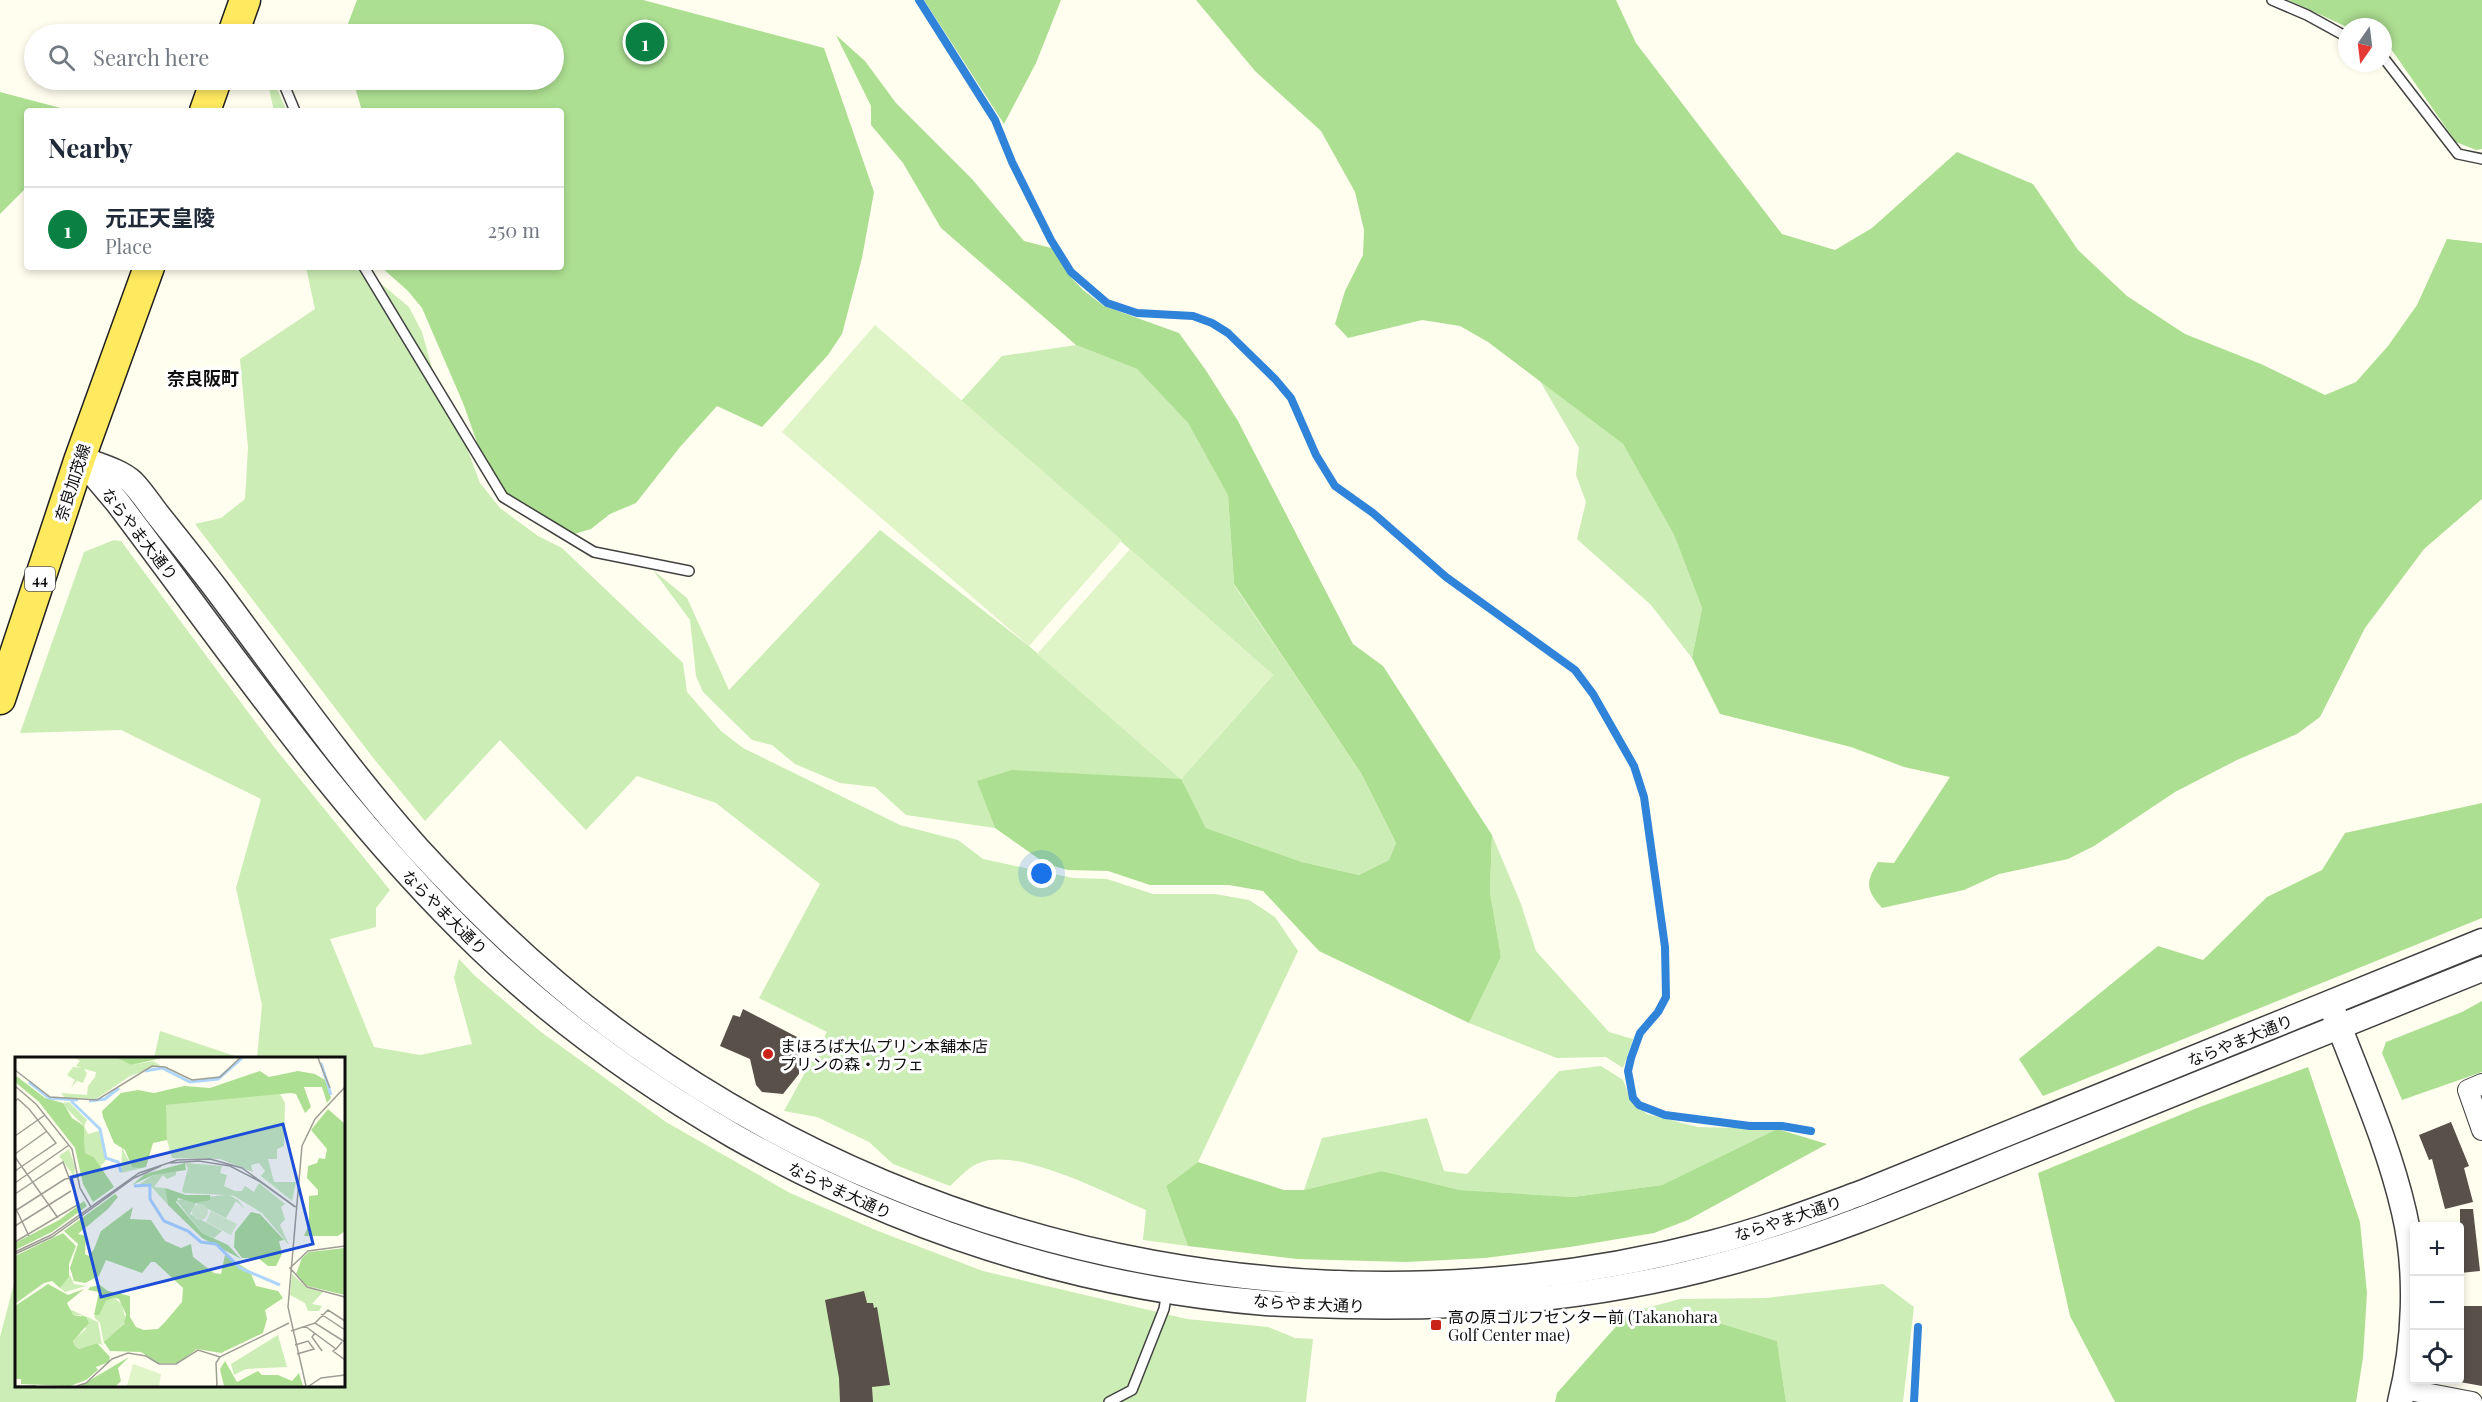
<!DOCTYPE html>
<meta charset="utf-8">
<style>
body{margin:0;font-family:"Playfair Display","Noto Sans JP",serif;background:#f6f6f7;color:#1f2937}
.controls{position:absolute;right:18px;bottom:18px;display:grid;overflow:hidden;border-radius:6px;box-shadow:0 3px 9px #0003}
.controls button{width:54px;height:54px;display:grid;place-items:center;padding:0;border:0;border-bottom:2px solid #e0e1e3;background:#fff;color:#1f2937;font:30px sans-serif}
.compass{position:absolute;left:2338px;top:18px;width:54px;height:54px;border-radius:50%;background:#fff;box-shadow:0 3px 9px #0003;rotate:194deg}
.you{position:absolute;left:1042px;top:874px;width:21px;height:21px;margin:-15px;border:4px solid #fff;border-radius:50%;background:#1a73e8;box-shadow:0 0 0 9px #1a73e833}
.badge{display:grid;place-items:center;width:39px;height:39px;border-radius:50%;background:#0b8043;color:#fff;font-size:20px;font-weight:700}
.pin{position:absolute;translate:-50% -50%;border:3px solid #fff;box-shadow:0 2px 6px #0006}
.list{margin:0;padding:0;list-style:none}
h2{display:flex;justify-content:space-between;align-items:center;height:78px;margin:0;padding:0 24px;font-size:26px}
h2 small{font-size:20px;font-weight:400;color:#747a83}
.list li{display:grid;grid-template-columns:39px 1fr auto;gap:18px;align-items:center;box-sizing:border-box;height:84px;padding:0 24px;border-top:2px solid #e0e1e3}
.list b{display:block;font-size:22px;white-space:nowrap}
.list p{margin:0;font-size:20px;white-space:nowrap;color:#747a83}
.list em{font-size:20px;font-style:normal;color:#747a83}
.icon{flex:none;width:33px;height:33px;fill:none;stroke:currentColor;stroke-width:2;stroke-linecap:round;stroke-linejoin:round}
.map{position:relative;flex:none;width:2482px;height:1402px;overflow:hidden}
.search{position:absolute;background:#fff;box-shadow:0 3px 9px #0003;left:24px;top:24px;width:540px;height:66px;display:flex;align-items:center;gap:15px;box-sizing:border-box;padding:0 21px;border-radius:33px;color:#747a83;font-size:22px}
.panel{position:absolute;background:#fff;box-shadow:0 3px 9px #0003;left:24px;top:108px;width:540px;height:162px;border-radius:6px}
.map>svg:first-child{display:block}
.green{fill:#ccedb5}
.forest{fill:#addf92}
.pitch{fill:#dff4c7}
.lines{fill:none;stroke-linecap:round;stroke-linejoin:round}
.stream{stroke:#2f83d9;stroke-width:8}
.building{fill:#585049}
.service-casing{stroke:#414141;stroke-width:12}
.minor-casing{stroke:#414141;stroke-width:22}
.tertiary-casing{stroke:#414141;stroke-width:27}
.primary-casing{stroke:#1f1f1f;stroke-width:33}
.service{stroke:#fff;stroke-width:9}
.minor{stroke:#fff;stroke-width:20}
.tertiary{stroke:#fff;stroke-width:24}
.primary{stroke:#ffe95f;stroke-width:30}
.poi-dot{fill:#ca241a;stroke:#fff;stroke-width:2}
.labels{text-anchor:middle;dominant-baseline:central;stroke-width:6;stroke-linejoin:round;paint-order:stroke}
.shield{fill:#fff;stroke:#565656;stroke-width:1.5}
.shield-label{font-size:15px;font-weight:bold;fill:#0e0e0e}
.street-label{font-size:16px;fill:#0e0e0e;stroke:#fff}
.poi-label{font-size:16px;fill:#0e0e0e;stroke:#fff;text-anchor:start}
.neighbourhood-label{font-size:18px;font-weight:bold;fill:#0e0e0e;stroke:#fff}
.inset-river{fill:none;stroke:#aed6fb;stroke-width:3}
.inset-road{fill:none;stroke:#9f9e95;stroke-width:1.5}
.view{fill:#1d4ed8;fill-opacity:0.15;stroke:#1d4ed8;stroke-width:3}
.inset-edge{fill:none;stroke:#0e0e0e;stroke-width:3}
</style>
<div class="map">
<svg width="2482" height="1402" viewBox="0 0 2482 1402">
<rect width="100%" height="100%" fill="#fffeef"/>
<!-- green -->
<g class="green">
<path d="M 267,80 L 273,80 L 287,111 L 274,111 Z"/>
<path d="M 306,267 L 361,267 L 409,307 L 422,332 L 436,382 L 451,405 L 480,483 L 500,508 L 538,536 L 562,548 L 683,663 L 687,692 L 721,731 L 743,748 L 900,825 L 958,840 L 983,859 L 1073,878 L 1107,879 L 1153,894 L 1215,894 L 1249,900 L 1275,917 L 1298,951 L 1198,1162 L 1166,1186 L 1188,1246 L 1143,1240 L 1146,1210 C 1108,1194 1017,1146 979,1163 C 968,1167 958,1179 950,1186 L 893,1164 L 869,1142 L 817,1117 L 784,1111 L 827,1032 L 759,998 L 820,884 L 716,803 L 637,776 L 586,830 L 500,740 L 425,821 L 374,759 L 195,524 L 221,518 L 245,499 L 248,448 L 240,359 L 315,309 Z"/>
<path d="M 1076,345 L 1137,369 L 1188,423 L 1228,494 L 1234,585 L 1361,773 L 1396,843 L 1389,860 L 1359,875 L 1302,862 L 1206,828 L 1181,780 L 978,782 L 995,828 L 906,815 L 875,787 L 840,783 L 795,764 L 772,745 L 752,740 L 703,692 L 696,676 L 690,620 L 653,570 L 687,598 L 729,690 L 880,530 L 1029,646 L 1181,779 L 1273,675 L 961,401 L 1002,356 Z"/>
<path d="M 1540,381 L 1623,444 L 1674,535 L 1702,608 L 1692,658 L 1651,605 L 1577,539 L 1586,502 L 1576,475 L 1579,448 Z"/>
<path d="M 114,540 L 121,541 L 274,747 L 390,890 L 376,908 L 376,927 L 330,939 L 374,1047 L 420,1055 L 472,1044 L 454,978 L 459,959 L 475,976 L 541,1032 L 666,1122 L 790,1193 L 878,1231 L 983,1271 L 1187,1319 L 1268,1327 L 1295,1338 L 1313,1339 L 1306,1402 L 0,1402 L 0,1337 L 16,1276 L 16,1386 L 344,1386 L 344,1058 L 257,1058 L 262,1005 L 236,888 L 261,799 L 121,730 L 20,733 L 84,552 Z"/>
<path d="M 1492,835 L 1521,904 L 1536,951 L 1609,1032 L 1633,1039 L 1623,1068 L 1606,1057 L 1557,1058 L 1469,1023 L 1501,957 L 1490,892 Z"/>
<path d="M 160,1031 L 241,1058 L 154,1058 Z"/>
<path d="M 1601,1066 L 1623,1080 L 1631,1100 L 1647,1114 L 1698,1127 L 1777,1129 L 1662,1185 L 1573,1197 L 1460,1190 L 1382,1171 L 1304,1190 L 1322,1138 L 1427,1118 L 1444,1171 L 1467,1174 L 1559,1071 Z"/>
<path d="M 1883,1284 L 1914,1307 L 1903,1402 L 1786,1402 L 1777,1341 L 1710,1320 L 1628,1313 L 1680,1299 L 1766,1298 Z"/>
</g>
<!-- forest -->
<g class="forest">
<path d="M 357,0 L 643,0 L 824,48 L 874,192 L 862,258 L 842,334 L 828,355 L 762,427 L 717,406 L 680,447 L 636,503 L 610,514 L 591,529 L 571,535 L 504,494 L 483,459 L 463,403 L 422,308 L 408,291 L 381,267 L 561,267 L 561,111 L 362,111 L 353,80 L 554,80 L 554,34 L 344,34 Z"/>
<path d="M 924,0 L 1061,0 L 1036,63 L 1004,124 Z"/>
<path d="M 1196,0 L 1616,0 L 1636,43 L 1782,234 L 1835,250 L 1872,228 L 1957,152 L 2033,184 L 2078,250 L 2127,296 L 2185,334 L 2261,364 L 2325,395 L 2356,382 L 2388,346 L 2417,305 L 2447,239 L 2482,243 L 2482,499 L 2424,549 L 2365,628 L 2320,717 L 2297,734 L 2237,760 L 2175,792 L 2094,846 L 2068,859 L 1999,874 L 1964,890 L 1882,908 C 1865,889 1866,882 1878,862 L 1894,863 L 1950,777 L 1904,767 L 1851,747 L 1720,714 L 1692,658 L 1702,608 L 1674,535 L 1623,444 L 1488,342 L 1460,326 L 1422,320 L 1348,338 L 1335,324 L 1345,291 L 1363,255 L 1364,230 L 1355,192 L 1321,131 L 1255,71 Z"/>
<path d="M 2288,0 L 2482,0 L 2482,149 L 2476,150 L 2456,142 L 2389,46 L 2383,43 L 2383,27 L 2347,27 Z"/>
<path d="M 836,35 L 865,61 L 896,103 L 972,179 L 1024,241 L 1055,249 L 1068,274 L 1083,290 L 1104,306 L 1179,333 L 1205,369 L 1238,421 L 1353,644 L 1383,666 L 1492,835 L 1490,892 L 1501,957 L 1469,1023 L 1319,951 L 1263,891 L 1229,885 L 1150,885 L 1108,871 L 1068,870 L 1046,864 L 995,828 L 977,781 L 1012,770 L 1181,779 L 1206,828 L 1302,862 L 1359,875 L 1389,860 L 1396,843 L 1361,773 L 1234,584 L 1228,495 L 1188,423 L 1137,369 L 1076,345 L 941,228 L 903,163 L 871,125 L 871,106 Z"/>
<path d="M 0,92 L 72,111 L 27,111 L 27,187 L 0,214 Z"/>
<path d="M 2482,803 L 2482,918 L 2043,1096 L 2019,1059 L 2158,946 L 2203,960 L 2267,897 L 2322,870 L 2345,833 Z"/>
<path d="M 2482,1001 L 2482,1072 L 2402,1100 L 2382,1053 L 2386,1042 L 2462,1012 Z"/>
<path d="M 2308,1067 L 2360,1222 L 2367,1293 L 2363,1358 L 2356,1402 L 2115,1402 L 2070,1316 L 2038,1173 L 2197,1108 Z"/>
<path d="M 1777,1129 L 1827,1144 L 1688,1220 L 1654,1233 L 1570,1247 L 1485,1258 L 1406,1262 L 1297,1259 L 1188,1246 L 1166,1186 L 1198,1162 L 1284,1190 L 1304,1190 L 1382,1171 L 1460,1190 L 1573,1197 L 1662,1185 Z"/>
<path d="M 1628,1313 L 1710,1320 L 1777,1341 L 1786,1402 L 1555,1402 L 1557,1393 Z"/>
</g>
<!-- pitch -->
<g class="pitch">
<path d="M 875,325 L 1122,540 L 1029,646 L 782,432 Z"/>
<path d="M 1130,549 L 1273,675 L 1181,779 L 1037,654 Z"/>
</g>
<g class="lines">
<!-- stream -->
<g class="stream">
<path d="M 919,0 L 995,120 L 1012,162 L 1051,240 L 1071,272 L 1107,303 L 1137,313 L 1193,316 L 1212,323 L 1228,333 L 1275,379 L 1291,398 L 1316,455 L 1335,486 L 1373,513 L 1446,577 L 1575,670 L 1593,694 L 1634,766 L 1644,797 L 1665,947 L 1666,997 L 1658,1012 L 1640,1033 L 1631,1058 L 1628,1071 L 1633,1098 L 1639,1105 L 1665,1115 L 1750,1126 L 1782,1126 L 1811,1131"/>
<path d="M 1914,1402 L 1918,1327"/>
</g>
</g>
<!-- building -->
<g class="building">
<path d="M 743,1009 L 799,1038 L 799,1074 L 783,1094 L 762,1092 L 756,1085 L 750,1059 L 720,1046 L 733,1015 L 740,1017 Z"/>
<path d="M 2451,1122 L 2469,1166 L 2464,1168 L 2473,1202 L 2445,1209 L 2432,1159 L 2429,1160 L 2419,1135 Z"/>
<path d="M 2460,1209 L 2473,1209 L 2480,1271 L 2460,1273 Z"/>
<path d="M 864,1291 L 867,1303 L 873,1303 L 874,1308 L 877,1307 L 890,1385 L 872,1387 L 873,1402 L 840,1402 L 839,1378 L 825,1300 Z"/>
<path d="M 2460,1306 L 2482,1306 L 2482,1386 L 2460,1382 Z"/>
</g>
<g class="lines">
<!-- service casing -->
<g class="service-casing">
<g id="service">
<path d="M 2272,0 L 2307,15 L 2347,37"/>
<path d="M 243,21 L 256,34"/>
<path d="M 2383,57 L 2458,154 L 2482,159"/>
<path d="M 282,80 L 295,111"/>
<path d="M 364,267 L 503,497 L 594,552 L 689,571"/>
<path d="M 1109,1402 L 1132,1390 L 1164,1309 L 1167,1291"/>
</g>
</g>
<!-- minor casing -->
<g class="minor-casing">
<g id="minor">
<path d="M 2482,1084 L 2468,1090 L 2482,1130"/>
<path d="M 2404,1389 L 2472,1402"/>
</g>
</g>
<!-- tertiary casing -->
<g class="tertiary-casing">
<g id="tertiary">
<path d="M 80,458 L 118,503 C 233,655 342,816 481,949 C 557,1022 643,1083 734,1136 C 900,1230 1075,1287 1266,1303 C 1293,1305 1321,1305 1348,1306 C 1476,1309 1605,1297 1728,1263 C 1835,1234 1935,1190 2037,1149 C 2185,1089 2334,1029 2482,969"/>
<path d="M 85,460 C 100,466 120,471 132,482 C 142,492 150,505 158,515 C 178,540 198,565 217,590 C 282,677 345,767 417,848 C 483,920 556,989 636,1045 C 947,1266 1342,1338 1711,1243 C 1762,1230 1812,1211 1861,1193 L 2482,941"/>
<path d="M 2334,1013 C 2359,1079 2388,1143 2404,1212 C 2418,1272 2415,1342 2400,1402"/>
</g>
</g>
<!-- primary casing -->
<g class="primary-casing">
<g id="primary">
<path d="M 233,34 L 245,0"/>
<path d="M 205,111 L 216,80"/>
<path d="M 0,699 L 80,458 L 149,267"/>
</g>
</g>
<!-- service -->
<use href="#service" class="service"/>
<!-- minor -->
<use href="#minor" class="minor"/>
<!-- tertiary -->
<use href="#tertiary" class="tertiary"/>
<!-- primary -->
<use href="#primary" class="primary"/>
</g>
<!-- markers -->
<g class="poi-dot">
<circle cx="768" cy="1054" r="6"/>
<rect x="1430" y="1319" width="12" height="12" rx="3"/>
</g>
<g class="labels">
<!-- shield labels -->
<rect class="shield" x="25" y="567" width="30" height="24" rx="4.5"/>
<g class="shield-label">
<text x="40" y="579">44</text>
</g>
<!-- street labels -->
<g class="street-label">
<text transform="translate(72 482) rotate(-72)">奈良加茂線</text>
<text transform="translate(140 534) rotate(52)">ならやま大通り</text>
<text transform="translate(445 912) rotate(45)">ならやま大通り</text>
<text transform="translate(2240 1040) rotate(-22)">ならやま大通り</text>
<text transform="translate(840 1190) rotate(25)">ならやま大通り</text>
<text transform="translate(1788 1218) rotate(-18)">ならやま大通り</text>
<text transform="translate(1309 1303) rotate(3)">ならやま大通り</text>
</g>
<!-- poi labels -->
<g class="poi-label">
<text x="780" y="1045">まほろば大仏プリン本舗本店<tspan x="780" dy="18">プリンの森・カフェ</tspan></text>
<text x="1448" y="1316">高の原ゴルフセンター前 (Takanohara<tspan x="1448" dy="18">Golf Center mae)</tspan></text>
</g>
<!-- neighbourhood labels -->
<g class="neighbourhood-label">
<text x="203" y="378">奈良阪町</text>
</g>
</g>
<!-- overview -->
<g transform="translate(15 1057)">
<rect width="330" height="330" fill="#fffeef"/>
<path d="M 61,1 L 102,1 L 116,8 L 138,4 L 145,8 L 115,19 L 81,42 L 50,41 L 46,36 L 72,38 L 73,29 L 80,20 L 81,15 L 69,12 L 72,16 L 68,26 L 62,24 L 56,31 L 60,23 L 52,18 L 58,10 L 67,11 L 61,9 L 65,4 ZM 252,37 L 265,37 L 270,46 L 269,89 L 262,92 L 262,102 L 253,102 L 259,125 L 281,125 L 277,144 L 246,119 L 250,114 L 244,106 L 236,108 L 238,115 L 205,102 L 157,101 L 152,83 L 150,48 ZM 54,45 L 72,63 L 69,69 L 73,77 L 84,74 L 91,103 L 85,110 L 79,100 L 70,96 L 69,69 L 50,50 L 48,46 ZM 107,91 L 117,110 L 131,110 L 106,116 ZM 54,92 L 60,110 L 59,119 L 44,99 ZM 170,106 L 207,109 L 205,116 L 212,118 L 209,129 L 220,134 L 227,134 L 230,129 L 239,135 L 244,126 L 270,147 L 266,150 L 270,162 L 265,168 L 274,188 L 247,156 L 219,139 L 214,138 L 223,143 L 230,152 L 221,144 L 211,161 L 181,146 L 175,157 L 207,174 L 199,181 L 187,176 L 161,143 L 211,138 L 169,136 L 167,134 L 173,111 ZM 161,113 L 161,118 L 152,122 L 148,118 L 139,130 L 150,131 L 153,148 L 135,128 L 122,129 L 138,118 ZM 277,217 L 291,230 L 308,235 L 297,247 L 307,249 L 304,254 L 293,254 L 290,246 L 275,238 ZM 55,218 L 59,227 L 71,229 L 50,235 L 45,231 ZM 99,241 L 107,247 L 111,264 L 89,287 L 85,266 L 79,260 L 91,244 ZM 52,251 L 83,265 L 87,288 L 82,286 L 64,292 L 60,289 L 58,283 L 71,272 L 66,258 L 58,258 ZM 263,278 L 272,310 L 231,312 L 219,318 L 216,307 Z" fill="#ccedb5"/>
<path d="M 102,1 L 147,1 L 116,8 ZM 245,14 L 254,20 L 283,14 L 300,17 L 310,23 L 316,41 L 312,46 L 307,30 L 289,30 L 296,50 L 290,56 L 281,37 L 276,36 L 151,48 L 152,83 L 138,86 L 131,110 L 124,111 L 117,110 L 110,93 L 99,86 L 88,60 L 87,54 L 106,36 L 123,33 L 139,36 L 169,29 L 195,31 ZM 0,18 L 30,41 L 48,46 L 57,61 L 69,69 L 70,96 L 79,100 L 99,130 L 78,145 L 68,127 L 60,91 L 24,45 L 0,25 ZM 313,52 L 330,67 L 330,174 L 323,179 L 289,179 L 294,167 L 294,139 L 303,138 L 303,133 L 292,121 L 293,109 L 302,106 L 304,101 L 310,102 L 312,92 L 296,73 ZM 170,106 L 171,113 L 138,118 L 117,128 L 130,117 ZM 150,131 L 171,138 L 195,138 L 195,143 L 180,146 L 163,141 L 161,145 L 187,176 L 213,188 L 226,202 L 187,181 L 153,148 ZM 100,137 L 103,140 L 93,152 L 63,177 L 71,179 L 70,197 L 74,199 L 79,192 L 86,174 L 118,150 L 115,162 L 136,163 L 150,184 L 166,191 L 176,187 L 178,200 L 199,216 L 206,217 L 210,198 L 235,214 L 241,229 L 263,234 L 268,241 L 250,253 L 252,262 L 248,276 L 206,296 L 182,292 L 163,306 L 143,306 L 126,295 L 95,294 L 89,285 L 109,267 L 111,257 L 104,242 L 99,241 L 91,244 L 84,258 L 79,258 L 84,235 L 73,233 L 75,230 L 85,228 L 93,234 L 115,239 L 115,260 L 121,270 L 129,273 L 143,272 L 150,265 L 167,245 L 168,231 L 140,205 L 136,205 L 127,216 L 91,203 L 84,219 L 70,226 L 59,224 L 55,211 L 63,187 L 49,174 ZM 69,144 L 72,149 L 37,175 L 0,193 L 0,186 L 44,163 ZM 236,155 L 245,157 L 269,183 L 264,184 L 267,197 L 261,209 L 253,209 L 243,201 L 227,201 L 219,190 L 220,175 ZM 48,176 L 61,189 L 54,207 L 54,220 L 45,231 L 37,224 L 29,226 L 0,247 L 0,199 ZM 330,191 L 330,238 L 292,229 L 281,217 L 287,201 L 294,195 ZM 33,227 L 53,238 L 69,232 L 52,246 L 58,258 L 71,260 L 74,266 L 58,284 L 60,289 L 64,292 L 82,286 L 95,300 L 94,305 L 81,310 L 83,313 L 71,323 L 55,329 L 6,327 L 6,322 L 0,322 L 0,249 ZM 114,300 L 103,311 L 106,324 L 101,329 L 65,329 ZM 210,304 L 222,325 L 243,314 L 247,318 L 263,318 L 277,324 L 284,316 L 288,329 L 209,329 L 205,312 Z" fill="#addf92"/>
<path d="M177 155a8 8 0 1 1 16 0a8 8 0 1 1-16 0ZM 196,154 L 222,167 L 216,178 L 191,165 ZM 118,307 L 146,317 L 144,329 L 112,329 Z" fill="#dff4c7"/>
<path class="inset-river" d="M 306,6 L 316,38M 130,14 L 147,11 L 175,25 L 203,22 L 227,1M 14,25 L 34,41 L 63,43M 56,44 L 85,72 L 91,101 L 103,105 L 106,115M 74,44 L 90,42 L 104,31M 119,129 L 135,128 L 135,142 L 149,164 L 173,174 L 186,185 L 201,187 L 225,211 L 265,228"/>
<path class="inset-road" d="M 303,1 L 315,31M 0,13 L 35,40 L 82,43 L 137,9 L 150,10 L 177,23 L 205,20 L 225,1M 0,29 L 21,47 L 57,92 L 65,131 L 76,150M 0,44 L 3,42 L 14,52 L 41,86 L 0,114M 0,79 L 30,58M 0,97 L 32,74M 0,100 L 43,161M 155,106 L 184,104 L 215,109 L 244,124 L 280,150M 0,126 L 54,88M 0,137 L 48,105 L 64,147 L 0,185M 0,154 L 50,122 L 63,120M 2,154 L 14,179M 0,169 L 56,134M 330,189 L 293,194 L 275,211 L 292,230 L 330,240M 0,195 L 36,178 L 124,116 L 162,103 L 195,102 L 227,111 L 281,150M 0,197 L 37,180 L 119,121 L 146,109M 306,257 L 330,273M 300,266 L 313,253 L 330,264M 290,269 L 321,292 L 327,285M 276,274 L 300,266 L 330,285M 300,276 L 297,280 L 307,294M 280,288 L 293,284 L 299,292 L 282,297M 321,292 L 318,294 L 330,303M 0,329 L 21,329M 62,329 L 71,326 L 97,302 L 113,296 L 131,299 L 144,307 L 161,307 L 183,293 L 205,300 L 274,266M 202,329 L 201,306 L 205,300M 291,329 L 273,250 L 287,89 L 300,62 L 330,30M 294,329 L 306,321 L 330,318"/>
<path class="view" d="M 268,67 L 298,187 L 86,240 L 56,120 Z"/>
<rect width="330" height="330" class="inset-edge"/>
</g>
</svg>
<div class="controls">
<button>+</button>
<button>−</button>
<button><svg class="icon" aria-label="locate" viewBox="0 0 24 24"><circle cx="12" cy="12" r="6"/><path d="M12 2v4M12 18v4M2 12h4M18 12h4"/></svg></button>
</div>
<svg class="compass" viewBox="-18 -18 36 36"><path d="M0-13l5 13h-10z" fill="#e53935"/><path d="M0 13l5-13h-10z" fill="#747a83"/></svg>
<div class="you"></div>
<div class="pin badge" style="left:645px;top:42px">1</div>
<div class="search"><svg class="icon" aria-label="search" viewBox="0 0 24 24"><circle cx="10" cy="10" r="6"/><path d="M15 15l6 6"/></svg>Search here</div>
<section class="panel">
<h2>Nearby<small></small></h2>
<ul class="list">
<li><span class="badge">1</span><div><b>元正天皇陵</b><p>Place</p></div><em>250 m</em></li>
</ul>
</section>
</div>
